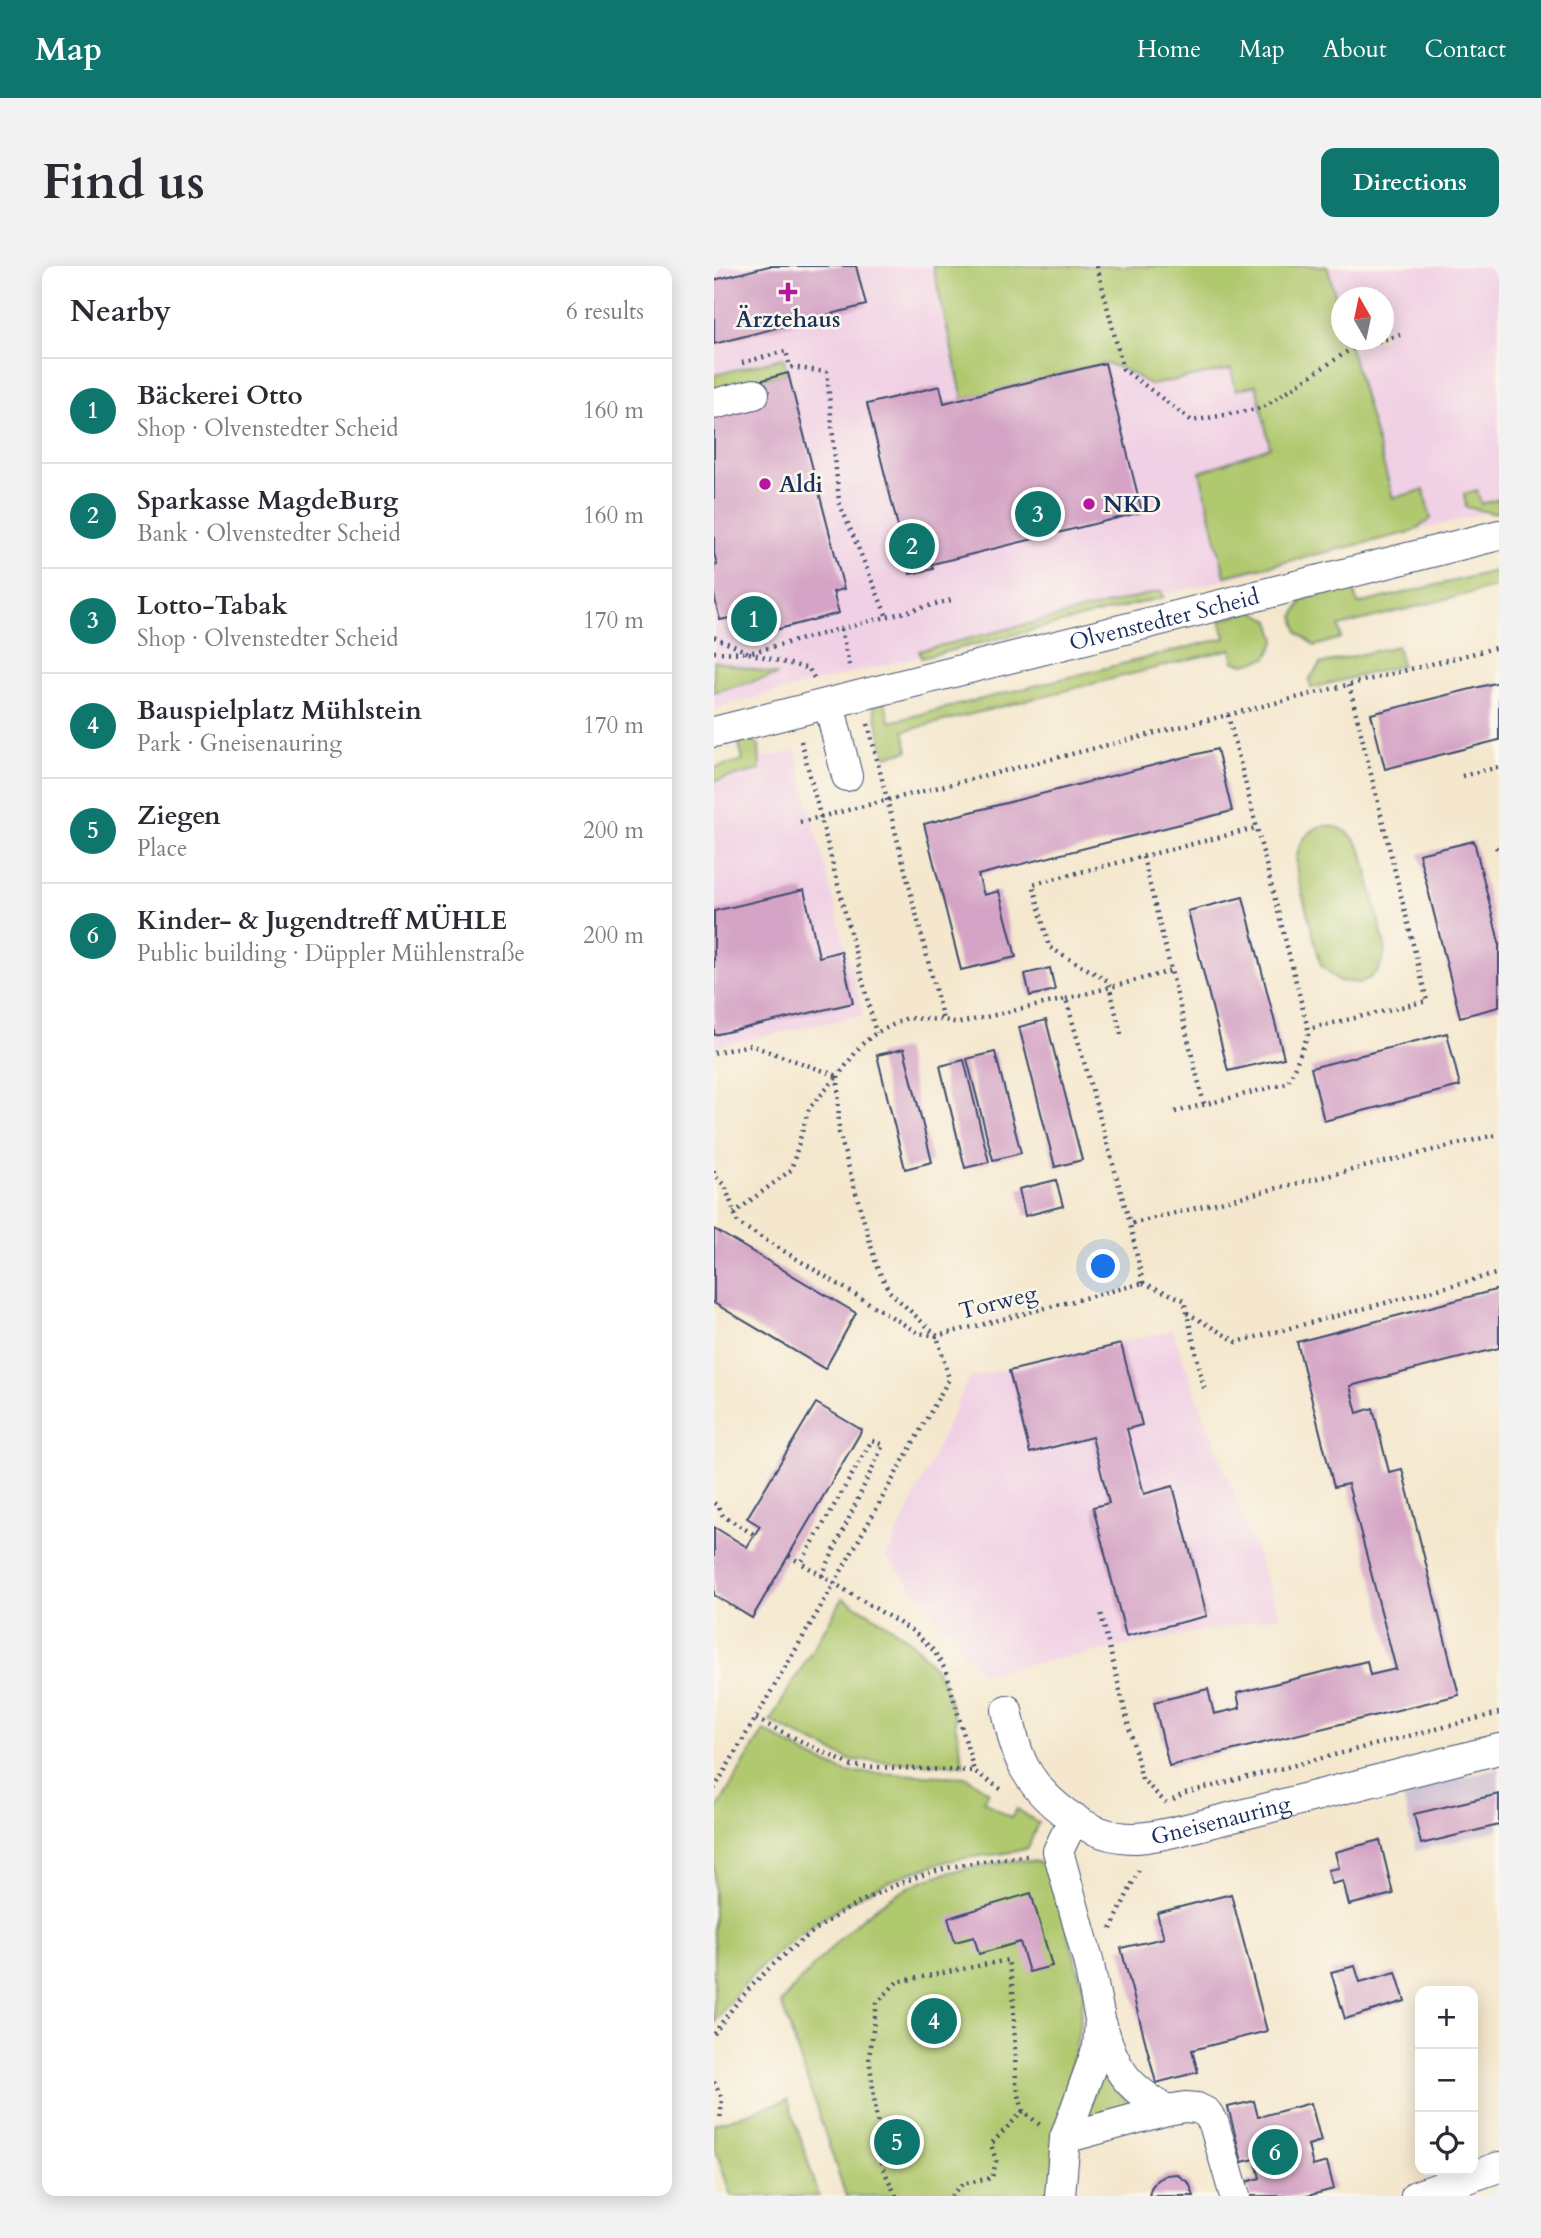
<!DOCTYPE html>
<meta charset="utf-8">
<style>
body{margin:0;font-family:Cardo,serif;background:#f2f2f3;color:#2b2b33}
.controls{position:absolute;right:21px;bottom:21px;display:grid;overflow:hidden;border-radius:14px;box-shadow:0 4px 18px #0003}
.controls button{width:63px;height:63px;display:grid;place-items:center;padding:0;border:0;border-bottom:2px solid #e1e1e2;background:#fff;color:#2b2b33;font:35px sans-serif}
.compass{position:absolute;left:617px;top:21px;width:63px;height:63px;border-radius:50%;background:#fff;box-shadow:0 4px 18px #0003;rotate:351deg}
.you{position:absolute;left:390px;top:1001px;width:24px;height:24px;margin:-18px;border:5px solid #fff;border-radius:50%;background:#1a73e8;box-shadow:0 0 0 10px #1a73e833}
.badge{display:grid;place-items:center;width:46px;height:46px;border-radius:50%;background:#0f766e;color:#fff;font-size:23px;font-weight:700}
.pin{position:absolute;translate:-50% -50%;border:4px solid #fff;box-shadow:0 2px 7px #0006}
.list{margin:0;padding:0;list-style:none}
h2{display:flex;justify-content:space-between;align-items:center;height:91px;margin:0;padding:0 28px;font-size:30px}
h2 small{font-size:23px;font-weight:400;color:#7c7c81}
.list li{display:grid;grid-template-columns:46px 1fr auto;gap:21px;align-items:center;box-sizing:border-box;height:105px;padding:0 28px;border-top:2px solid #e1e1e2}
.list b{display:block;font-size:26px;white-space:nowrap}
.list p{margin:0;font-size:23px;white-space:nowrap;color:#7c7c81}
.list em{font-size:23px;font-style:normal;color:#7c7c81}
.icon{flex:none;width:38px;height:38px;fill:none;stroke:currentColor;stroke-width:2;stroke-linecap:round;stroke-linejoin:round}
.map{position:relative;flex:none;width:785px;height:1930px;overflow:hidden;border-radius:14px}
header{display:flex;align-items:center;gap:42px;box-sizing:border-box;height:98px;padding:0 35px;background:#0f766e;color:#fff}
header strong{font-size:33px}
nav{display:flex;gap:38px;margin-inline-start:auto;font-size:24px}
.intro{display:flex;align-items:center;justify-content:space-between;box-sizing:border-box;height:168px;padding:0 42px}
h1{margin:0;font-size:49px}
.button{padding:18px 32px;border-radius:14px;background:#0f766e;color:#fff;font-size:24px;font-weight:700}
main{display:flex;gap:42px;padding:0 42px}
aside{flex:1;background:#fff;border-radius:14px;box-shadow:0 4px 18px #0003}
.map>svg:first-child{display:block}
.built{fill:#f0d0e4;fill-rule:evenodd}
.industrial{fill:#cebed1}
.green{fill:#b0c86e;stroke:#667c66;stroke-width:2}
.building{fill:#d4a3c5}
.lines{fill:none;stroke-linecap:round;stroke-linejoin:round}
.minor-casing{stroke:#3c4b6f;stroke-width:32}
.path{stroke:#3c4b6f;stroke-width:4.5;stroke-dasharray:2 5;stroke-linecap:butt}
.minor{stroke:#fff;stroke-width:30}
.poi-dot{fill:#b5179e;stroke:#fbf7ec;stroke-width:2.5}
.labels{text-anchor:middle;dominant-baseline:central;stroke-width:5;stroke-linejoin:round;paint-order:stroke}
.poi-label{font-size:23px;font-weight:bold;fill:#1b2f5e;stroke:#fbf7ec;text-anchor:start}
.street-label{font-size:23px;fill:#1b2f5e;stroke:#fbf7ec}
</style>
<header>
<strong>Map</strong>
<nav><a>Home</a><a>Map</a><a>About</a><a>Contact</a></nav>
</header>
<div class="intro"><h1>Find us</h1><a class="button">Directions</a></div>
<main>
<aside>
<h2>Nearby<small>6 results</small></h2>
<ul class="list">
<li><span class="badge">1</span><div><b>Bäckerei Otto</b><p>Shop · Olvenstedter Scheid</p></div><em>160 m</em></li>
<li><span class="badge">2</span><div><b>Sparkasse MagdeBurg</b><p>Bank · Olvenstedter Scheid</p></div><em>160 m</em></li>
<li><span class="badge">3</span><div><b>Lotto-Tabak</b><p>Shop · Olvenstedter Scheid</p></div><em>170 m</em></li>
<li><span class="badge">4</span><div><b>Bauspielplatz Mühlstein</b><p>Park · Gneisenauring</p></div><em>170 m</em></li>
<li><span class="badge">5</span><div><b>Ziegen</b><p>Place</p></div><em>200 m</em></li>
<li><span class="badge">6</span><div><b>Kinder- &amp; Jugendtreff MÜHLE</b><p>Public building · Düppler Mühlenstraße</p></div><em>200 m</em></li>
</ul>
</aside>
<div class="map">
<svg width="785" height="1930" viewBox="0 0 785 1930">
<rect width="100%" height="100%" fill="#fbf7ec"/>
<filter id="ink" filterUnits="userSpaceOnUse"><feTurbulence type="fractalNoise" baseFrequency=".0143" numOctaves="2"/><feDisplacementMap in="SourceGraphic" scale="14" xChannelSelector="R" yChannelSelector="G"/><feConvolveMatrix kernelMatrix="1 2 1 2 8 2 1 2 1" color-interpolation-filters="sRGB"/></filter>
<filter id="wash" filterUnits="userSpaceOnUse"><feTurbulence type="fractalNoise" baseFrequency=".00686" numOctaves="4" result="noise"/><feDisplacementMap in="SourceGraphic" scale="28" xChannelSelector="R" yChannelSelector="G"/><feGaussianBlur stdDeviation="1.57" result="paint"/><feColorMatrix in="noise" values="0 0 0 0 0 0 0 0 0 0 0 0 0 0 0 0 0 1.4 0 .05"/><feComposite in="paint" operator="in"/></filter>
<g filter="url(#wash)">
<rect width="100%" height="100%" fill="#f4e7cd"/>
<!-- built -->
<g class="built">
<path d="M 0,0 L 785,0 L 785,244 L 0,442 ZM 628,32 L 670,32 L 670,74 L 628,74 Z"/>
<path d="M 81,484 L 149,749 L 0,781 L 0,505 Z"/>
<path d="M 458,1064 L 566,1350 L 267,1408 L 173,1291 L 255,1112 Z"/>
</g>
<!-- industrial -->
<path class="industrial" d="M 785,1502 L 785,1564 L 702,1585 L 688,1527 Z"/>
<!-- green -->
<g class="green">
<path d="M 219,0 L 613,0 L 627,51 L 628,74 L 634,74 L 679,232 L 710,224 L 717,253 L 697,266 L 511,310 L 486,206 L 556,181 L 542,119 L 522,124 L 517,103 L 437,119 L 409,103 L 390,97 L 249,133 Z"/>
<path d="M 69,92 L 74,107 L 0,126 L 0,109 Z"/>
<path d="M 763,224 L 767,238 L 785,233 L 785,246 L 778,247 L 752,241 L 750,228 Z"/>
<path d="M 785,304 L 785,320 L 625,360 L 627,372 L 601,380 L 584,367 L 580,350 L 589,333 L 638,320 L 644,338 Z"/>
<path d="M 447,325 L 450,331 L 207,392 L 205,385 Z"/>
<path d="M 540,345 L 556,355 L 562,374 L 553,392 L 531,398 L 520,396 L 517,383 L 190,465 L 194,485 L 172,490 L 159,439 L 171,436 L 176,456 L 511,372 L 506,354 Z"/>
<path d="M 683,380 L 688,399 L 597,422 L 595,414 L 606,398 Z"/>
<path d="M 0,395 L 64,409 L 0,426 Z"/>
<path d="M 34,471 L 45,479 L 46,504 L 0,515 L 0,502 L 29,494 L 24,474 Z"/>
<path d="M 607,560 C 629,558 643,571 650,592 L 672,685 L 665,703 L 656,712 L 645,717 L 625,715 L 607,699 L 583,608 C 580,586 587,569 607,560 Z"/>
<path d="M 129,1332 C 166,1354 208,1374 228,1415 C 240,1440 243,1472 250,1499 L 136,1494 L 56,1455 Z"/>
<path d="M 50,1464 L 95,1490 L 132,1506 L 253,1511 L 275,1526 L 270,1535 L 297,1552 L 303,1543 L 324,1557 L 314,1582 C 291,1590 259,1589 234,1595 C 148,1617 48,1682 0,1758 L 0,1548 Z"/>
<path d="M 306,1594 L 324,1596 L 336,1604 L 370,1724 L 363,1775 L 342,1871 L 338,1930 L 132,1930 L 67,1736 C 105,1695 141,1650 191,1623 C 225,1604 268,1600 306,1594 Z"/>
<path d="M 387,1808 L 424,1846 L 369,1857 Z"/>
<path d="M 74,1834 L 105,1930 L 17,1930 L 0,1878 L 0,1858 Z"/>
</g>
<g id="blocks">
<!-- building -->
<g class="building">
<path d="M 55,0 L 142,0 L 152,39 L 0,78 L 0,14 Z"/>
<path d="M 391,97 L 428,246 L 218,298 L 219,303 L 196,308 L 153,138 L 226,120 L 230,137 Z"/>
<path d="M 74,107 L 130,323 L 119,326 L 125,347 L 31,372 L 25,350 L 6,354 L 0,329 L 0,300 L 3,299 L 0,287 L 0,149 L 45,115 Z"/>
<path d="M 785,416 L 785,474 L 671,503 L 657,448 Z"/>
<path d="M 503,483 L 518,545 L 264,609 L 270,629 L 285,625 L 302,691 L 247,704 L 210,558 Z"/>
<path d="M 760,575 L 785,676 L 785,741 L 746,751 L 705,588 Z"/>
<path d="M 90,624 L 105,691 L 127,685 L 139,737 L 0,769 L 0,645 Z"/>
<path d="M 529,631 L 570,792 L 514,805 L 474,645 Z"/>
<path d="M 336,702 L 341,724 L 316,730 L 311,708 Z"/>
<path d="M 332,754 L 368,894 L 341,901 L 305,761 Z"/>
<path d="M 733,767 L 746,820 L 610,855 L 597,802 Z"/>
<path d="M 190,783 L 218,896 L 191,903 L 163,789 Z"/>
<path d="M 281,786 L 307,887 L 279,894 L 253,793 Z"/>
<path d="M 250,794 L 275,896 L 251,902 L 226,800 Z"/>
<path d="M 342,914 L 349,940 L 311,950 L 305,923 Z"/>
<path d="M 0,963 L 142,1047 L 111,1103 L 0,1037 Z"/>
<path d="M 785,1023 L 785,1082 L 636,1120 L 643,1147 L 659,1142 L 675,1206 L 688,1203 L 745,1429 L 455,1500 L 440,1436 L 494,1423 L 500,1448 L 526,1442 L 523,1427 L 653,1395 L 656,1409 L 682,1403 L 634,1218 L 620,1221 L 583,1076 Z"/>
<path d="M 407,1078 L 428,1159 L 413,1163 L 430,1228 L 459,1220 L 493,1350 L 412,1370 L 379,1241 L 395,1237 L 378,1171 L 316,1187 L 295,1105 Z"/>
<path d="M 102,1137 L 148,1164 L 38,1352 L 0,1329 L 0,1261 L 33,1281 L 46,1260 L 33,1252 Z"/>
<path d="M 785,1528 L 785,1559 L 707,1578 L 700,1548 Z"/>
<path d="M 666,1574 L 679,1628 L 635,1639 L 629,1615 L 618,1618 L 614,1604 L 625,1602 L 621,1586 Z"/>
<path d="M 317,1627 L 338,1700 L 315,1706 L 306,1676 L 265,1688 L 260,1671 L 241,1676 L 234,1652 Z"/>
<path d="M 517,1628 L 553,1765 L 478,1784 L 484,1806 L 442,1817 L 407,1682 L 450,1672 L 443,1647 Z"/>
<path d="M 641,1700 L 646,1716 L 682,1706 L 691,1735 L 631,1753 L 617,1706 Z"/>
<path d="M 540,1835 L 544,1851 L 597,1837 L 607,1875 L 594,1879 L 599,1900 L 613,1896 L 620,1923 L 593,1930 L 536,1930 L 532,1916 L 546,1912 L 541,1893 L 528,1896 L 514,1841 Z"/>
<path d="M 462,1908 L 475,1917 L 480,1930 L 435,1930 L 437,1922 L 443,1914 L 452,1909 Z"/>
</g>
</g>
</g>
<g filter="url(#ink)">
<use href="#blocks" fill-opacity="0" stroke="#3c4b6f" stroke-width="2"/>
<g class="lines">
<!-- minor casing -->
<g class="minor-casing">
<g id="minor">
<path d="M 0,138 L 40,128"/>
<path d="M 115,438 L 133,510"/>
<path id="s1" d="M 0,466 L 785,269"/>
<path id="s2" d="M 293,1444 C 297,1463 301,1483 310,1501 C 330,1538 376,1572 419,1572 C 437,1572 455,1567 472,1563 L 785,1483"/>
<path d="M 388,1759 C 400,1803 413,1821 453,1844"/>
<path d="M 351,1872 L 453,1844 L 471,1841 L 483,1842 L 493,1847 L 500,1858 L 521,1930"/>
<path d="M 346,1930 L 351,1872 L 384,1781 L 386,1753 L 374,1694 L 344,1585 L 360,1552"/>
<path d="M 702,1930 L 785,1901"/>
</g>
</g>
<!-- path -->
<g class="path">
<path d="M 383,0 L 409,103 L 478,155 L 548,142 L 637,83 L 686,69"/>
<path d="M 28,97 L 72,85 L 76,101 L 113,106 L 125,236 L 173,351"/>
<path d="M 127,363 L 136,403"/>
<path d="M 0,371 L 35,387 L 237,334"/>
<path d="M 0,386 L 35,387 L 95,403 L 100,412"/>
<path d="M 514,449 L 594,763 L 713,735 L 635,419"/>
<path d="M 154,458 L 229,754"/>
<path d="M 87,475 L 162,767"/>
<path d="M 748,510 L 785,501"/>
<path d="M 86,556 L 785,381"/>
<path d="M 782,581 L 785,586"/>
<path d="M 429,591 L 490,838"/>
<path d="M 352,733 L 457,705"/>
<path d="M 407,768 L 394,715 L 335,681 L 319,618 L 542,562"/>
<path d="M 0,787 L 36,779 L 124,810 L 95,842 L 77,904 L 20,947"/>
<path d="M 461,846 L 574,817 L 594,769 L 594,763"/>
<path d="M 0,905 L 1,910 L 11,920 L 24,957 L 204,1067 L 223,1070 L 429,1017"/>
<path d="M 429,1017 L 416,958 L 785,868"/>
<path d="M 429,1017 L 470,1034 L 491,1126"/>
<path d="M 473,1047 L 523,1076 L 785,1007"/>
<path d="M 223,1070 L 175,1025 L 163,1001 L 125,867 L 124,810 L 147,779 L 162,767 L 193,752 L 229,754 L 245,757 L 352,733 L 416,958"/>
<path d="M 0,1237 L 4,1240 L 9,1250 L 41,1269"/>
<path d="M 75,1290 L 87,1297"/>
<path d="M 108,1310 L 169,1179 L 158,1174 L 87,1297 L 200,1366 L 220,1385 L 232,1405 L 260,1505 L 288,1524"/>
<path d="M 387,1348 L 428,1513 L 452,1537"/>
<path d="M 42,1453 L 138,1500 L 260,1505"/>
<path d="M 0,1523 L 120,1318 L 235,1113 L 223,1070"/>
<path d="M 459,1534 L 471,1527 L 785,1447"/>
<path d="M 397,1663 L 426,1601"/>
<path d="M 0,1768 C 50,1692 134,1630 222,1605 C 253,1596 285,1593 317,1589"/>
<path d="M 0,1816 L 8,1832 L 6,1856"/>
<path d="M 182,1930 L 169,1902 L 155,1791 L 163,1737 L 183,1716 L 294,1694 L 299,1724 L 302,1817 L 309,1845 L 326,1859"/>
<path d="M 237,1930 L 248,1918 L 278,1912 L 282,1895 L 277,1878 L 309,1845"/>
</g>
<!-- minor -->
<use href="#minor" class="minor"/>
</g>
</g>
<!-- markers -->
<g class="poi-dot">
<path d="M70.5 15.5h7v7h7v7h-7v7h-7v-7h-7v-7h7z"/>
<circle cx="51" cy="218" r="7"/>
<circle cx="375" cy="238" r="7"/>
</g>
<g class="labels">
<!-- poi labels -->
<g class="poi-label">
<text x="74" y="53" text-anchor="middle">Ärztehaus</text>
<text x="65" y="218">Aldi</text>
<text x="389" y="238">NKD</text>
</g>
<!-- street labels -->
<g class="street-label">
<text stroke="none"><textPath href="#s1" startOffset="464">Olvenstedter Scheid</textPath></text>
<text transform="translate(284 1036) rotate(-14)">Torweg</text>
<text stroke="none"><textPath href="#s2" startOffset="285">Gneisenauring</textPath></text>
</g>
</g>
</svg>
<div class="controls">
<button>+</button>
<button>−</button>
<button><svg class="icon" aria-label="locate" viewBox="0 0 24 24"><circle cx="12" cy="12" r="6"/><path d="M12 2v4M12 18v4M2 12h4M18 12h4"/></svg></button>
</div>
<svg class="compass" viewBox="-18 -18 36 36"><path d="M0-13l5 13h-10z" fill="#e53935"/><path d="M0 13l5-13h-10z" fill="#7c7c81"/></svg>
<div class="you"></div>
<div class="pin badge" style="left:40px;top:353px">1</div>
<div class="pin badge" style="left:198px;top:280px">2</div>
<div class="pin badge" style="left:324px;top:248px">3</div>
<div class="pin badge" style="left:220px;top:1755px">4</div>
<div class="pin badge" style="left:183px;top:1876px">5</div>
<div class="pin badge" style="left:561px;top:1886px">6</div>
</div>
</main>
